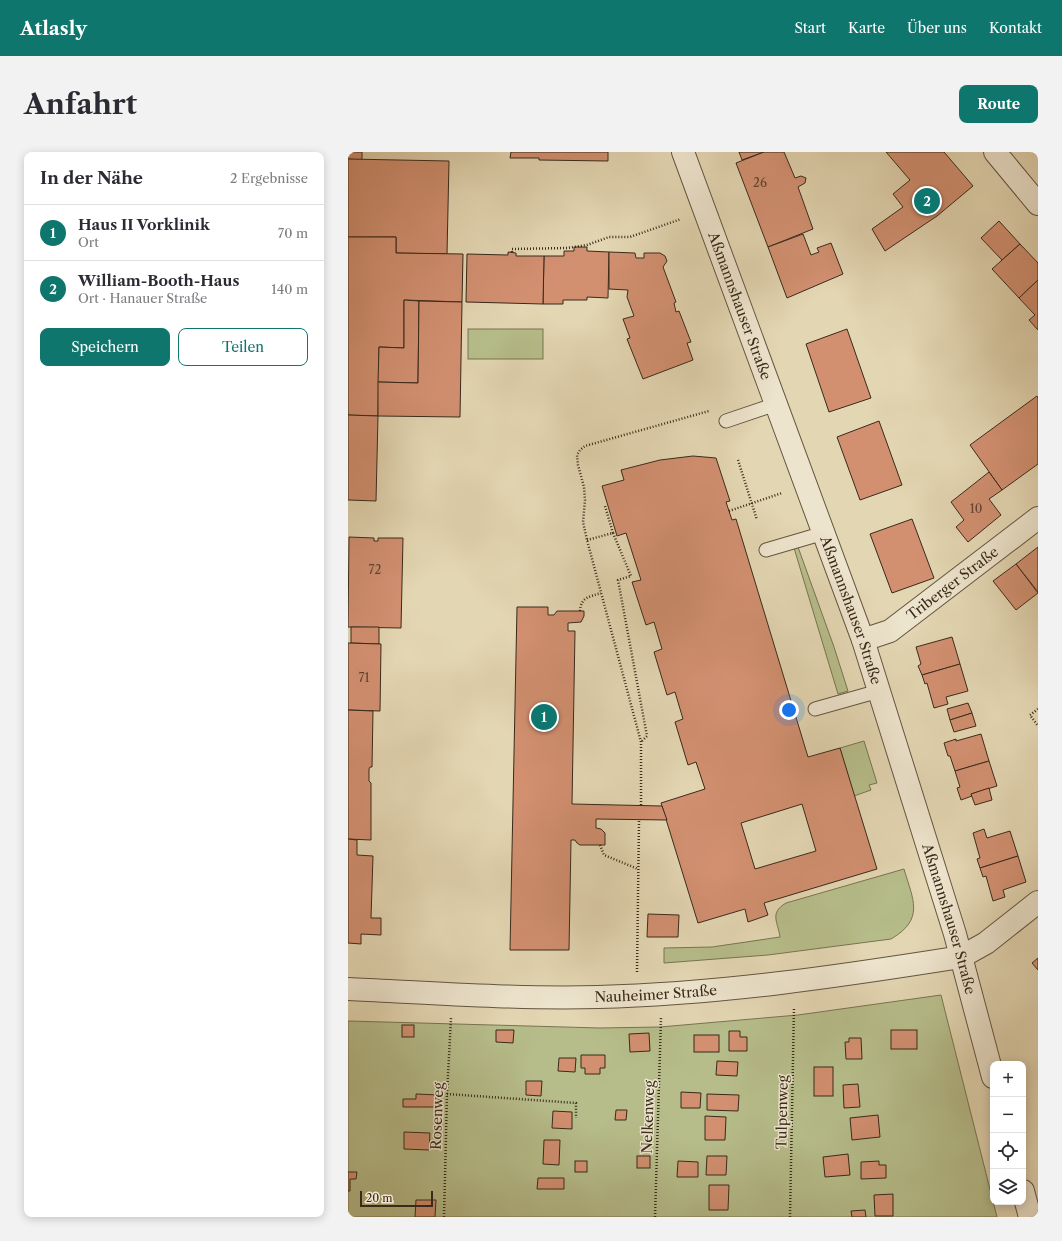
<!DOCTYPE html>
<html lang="de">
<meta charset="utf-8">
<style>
body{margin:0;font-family:"Libre Caslon Text",serif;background:#f2f2f3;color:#2b2b33}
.controls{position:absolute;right:12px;bottom:12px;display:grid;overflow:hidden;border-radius:8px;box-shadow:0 2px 10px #0003}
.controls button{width:36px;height:36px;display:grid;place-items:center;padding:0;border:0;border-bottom:1px solid #e1e1e2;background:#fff;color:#2b2b33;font:20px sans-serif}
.scale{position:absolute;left:12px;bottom:10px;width:73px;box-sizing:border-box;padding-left:4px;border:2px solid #392a1a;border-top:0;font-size:11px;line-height:14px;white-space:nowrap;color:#392a1a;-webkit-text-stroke:3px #ede4cd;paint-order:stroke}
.you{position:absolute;left:441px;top:558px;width:14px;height:14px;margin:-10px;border:3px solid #fff;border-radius:50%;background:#1a73e8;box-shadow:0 0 0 6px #1a73e833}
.badge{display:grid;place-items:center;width:26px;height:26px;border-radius:50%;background:#0f766e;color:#fff;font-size:13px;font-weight:700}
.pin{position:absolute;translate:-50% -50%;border:2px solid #fff;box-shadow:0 1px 4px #0006}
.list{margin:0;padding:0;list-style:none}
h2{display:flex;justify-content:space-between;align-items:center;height:52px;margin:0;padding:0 16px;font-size:17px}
h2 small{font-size:13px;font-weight:400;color:#7c7c81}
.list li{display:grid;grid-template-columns:26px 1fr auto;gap:12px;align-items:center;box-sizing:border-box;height:56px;padding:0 16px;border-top:1px solid #e1e1e2}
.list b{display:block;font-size:15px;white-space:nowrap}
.list p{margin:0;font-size:13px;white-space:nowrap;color:#7c7c81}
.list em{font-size:13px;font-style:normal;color:#7c7c81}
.actions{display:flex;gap:8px;padding:12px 16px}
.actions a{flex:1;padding:9px 0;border:1px solid #0f766e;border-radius:8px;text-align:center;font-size:14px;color:#0f766e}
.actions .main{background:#0f766e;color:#fff}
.icon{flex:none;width:22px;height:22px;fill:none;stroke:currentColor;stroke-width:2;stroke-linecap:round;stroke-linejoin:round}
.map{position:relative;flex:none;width:690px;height:1065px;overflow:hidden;border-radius:8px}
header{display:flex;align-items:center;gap:24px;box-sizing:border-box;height:56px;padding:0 20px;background:#0f766e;color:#fff}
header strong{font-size:19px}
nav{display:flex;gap:22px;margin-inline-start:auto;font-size:14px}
.intro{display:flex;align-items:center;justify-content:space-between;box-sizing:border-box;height:96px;padding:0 24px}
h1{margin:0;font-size:28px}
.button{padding:10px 18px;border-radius:8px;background:#0f766e;color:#fff;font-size:14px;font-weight:700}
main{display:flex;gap:24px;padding:0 24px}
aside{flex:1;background:#fff;border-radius:8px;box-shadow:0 2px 10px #0003}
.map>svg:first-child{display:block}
.green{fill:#b6bd8a;stroke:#787452}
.building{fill:#d29071;stroke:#392a1a;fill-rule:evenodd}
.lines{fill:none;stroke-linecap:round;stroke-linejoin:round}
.lane-casing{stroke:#645540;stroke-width:15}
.street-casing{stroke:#645540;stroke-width:24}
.path{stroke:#392a1a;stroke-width:2.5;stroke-dasharray:1 2;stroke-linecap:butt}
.lane{stroke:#ede4cd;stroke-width:13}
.street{stroke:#ede4cd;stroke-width:22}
.labels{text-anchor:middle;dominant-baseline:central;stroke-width:3;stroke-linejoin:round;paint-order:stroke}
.number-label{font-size:12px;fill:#5f4430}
.street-label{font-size:14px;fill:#392a1a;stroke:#ede4cd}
</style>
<header>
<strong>Atlasly</strong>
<nav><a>Start</a><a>Karte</a><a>Über uns</a><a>Kontakt</a></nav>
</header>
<div class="intro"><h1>Anfahrt</h1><a class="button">Route</a></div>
<main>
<aside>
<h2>In der Nähe<small>2 Ergebnisse</small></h2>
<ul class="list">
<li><span class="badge">1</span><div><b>Haus II Vorklinik</b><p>Ort</p></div><em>70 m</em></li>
<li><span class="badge">2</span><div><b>William-Booth-Haus</b><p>Ort · Hanauer Straße</p></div><em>140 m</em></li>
</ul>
<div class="actions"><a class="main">Speichern</a><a>Teilen</a></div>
</aside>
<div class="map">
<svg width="690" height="1065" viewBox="0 0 690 1065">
<rect width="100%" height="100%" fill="#e3d6b2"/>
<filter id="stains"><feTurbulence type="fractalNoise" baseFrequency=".005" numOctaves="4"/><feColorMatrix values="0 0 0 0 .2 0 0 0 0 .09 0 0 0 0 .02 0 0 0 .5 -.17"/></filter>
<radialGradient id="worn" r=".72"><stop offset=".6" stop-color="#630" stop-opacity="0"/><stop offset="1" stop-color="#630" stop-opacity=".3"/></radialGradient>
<!-- green -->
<g class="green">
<rect x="120" y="177" width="75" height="30"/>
<path d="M 450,395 L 486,495 L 500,539 L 490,542 L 446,396 Z"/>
<path d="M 516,589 L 529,631 L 521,633 L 523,638 L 506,644 L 492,596 Z"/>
<path d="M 556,717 C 565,748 577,767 543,787 L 420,803 L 316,811 L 316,796 L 364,795 L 432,785 C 430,770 421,761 438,751 Z"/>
<path d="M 593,843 L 649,1065 L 0,1065 L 0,869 L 252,876 L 312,875 L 450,863 Z"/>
</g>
<!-- building -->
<g class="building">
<path d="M 0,0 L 14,0 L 14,8 L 0,7 Z"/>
<path d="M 163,0 L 260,0 L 260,9 L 191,8 L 191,6 L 162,6 Z"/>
<path d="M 391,0 L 416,0 L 394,8 Z"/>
<path d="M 416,0 L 436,0 L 447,26 L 453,24 L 458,26 L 457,31 L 450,35 L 465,77 L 420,95 L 388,11 Z"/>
<path d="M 538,0 L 596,0 L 625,34 L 589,64 L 537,99 L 524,77 L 555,55 L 545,42 L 562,28 Z"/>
<path d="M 0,7 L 101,9 L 99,102 L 48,101 L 48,85 L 0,85 Z"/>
<path d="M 651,69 L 672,92 L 654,108 L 633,86 Z"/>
<path d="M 455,82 L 463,103 L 471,100 L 469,96 L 483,91 L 495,122 L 439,146 L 420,95 Z"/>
<path d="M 0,85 L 48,85 L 48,101 L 115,102 L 114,150 L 56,148 L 56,196 L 31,195 L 30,264 L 0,263 Z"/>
<path d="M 672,92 L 690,111 L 690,128 L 671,146 L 644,117 Z"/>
<path d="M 226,95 L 239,95 L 239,99 L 261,100 L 260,146 L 239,145 L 239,148 L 215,148 L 215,152 L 195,152 L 196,104 L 216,104 L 216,99 L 226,99 Z"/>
<path d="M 160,100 L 168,101 L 168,104 L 196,104 L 195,152 L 118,150 L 119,102 L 160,103 Z"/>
<path d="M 261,100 L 287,101 L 288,106 L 296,106 L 296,101 L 312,101 L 317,104 L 319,109 L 315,115 L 328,150 L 326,151 L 328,160 L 331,159 L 343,190 L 339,191 L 345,208 L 295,227 L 279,187 L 282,186 L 275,167 L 286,164 L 279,145 L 280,138 L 261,137 Z"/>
<path d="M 690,128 L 690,178 L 681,168 L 687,163 L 671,146 Z"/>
<path d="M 56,148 L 71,149 L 70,231 L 30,230 L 31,195 L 56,196 Z"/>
<path d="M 71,149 L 114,150 L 112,265 L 30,264 L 30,230 L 70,231 Z"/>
<path d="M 499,177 L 523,246 L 481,260 L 458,192 Z"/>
<path d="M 689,244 L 690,246 L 690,312 L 654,338 L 622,293 Z"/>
<path d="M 0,263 L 30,264 L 28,349 L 0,348 Z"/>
<path d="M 531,269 L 554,333 L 512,348 L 489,285 Z"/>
<path d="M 345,304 L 368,306 L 382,349 L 378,350 L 384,368 L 388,367 L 460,605 L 492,596 L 529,717 L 416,751 L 420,763 L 400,770 L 397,757 L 350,771 L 313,651 L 357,637 L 348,610 L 340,613 L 327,570 L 335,567 L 327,540 L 319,543 L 306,500 L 314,497 L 306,470 L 298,473 L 284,430 L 293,428 L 278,381 L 269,384 L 254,334 L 276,328 L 273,318 L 312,308 ZM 454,652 L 468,699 L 407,717 L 393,671 Z"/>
<path d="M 641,320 L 654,338 L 641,347 L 653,363 L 620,390 L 608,375 L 616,368 L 603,350 Z"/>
<path d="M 564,367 L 586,426 L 544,441 L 522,382 Z"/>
<path d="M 1,385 L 26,386 L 26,389 L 30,389 L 30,386 L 55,386 L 53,476 L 0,475 Z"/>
<path d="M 690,395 L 690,440 L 668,412 Z"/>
<path d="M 668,412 L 690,441 L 668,458 L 645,429 Z"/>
<path d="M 169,455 L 200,455 L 200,463 L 206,463 L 209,459 L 236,459 L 236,464 L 233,470 L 220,471 L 220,479 L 227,479 L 224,652 L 314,654 L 319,668 L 248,667 L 248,676 L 253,677 L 257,681 L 257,693 L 232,693 L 229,691 L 227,688 L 223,688 L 221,798 L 162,798 Z"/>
<path d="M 3,475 L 31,475 L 31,492 L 3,491 Z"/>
<path d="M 604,485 L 612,512 L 574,523 L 570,514 L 573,512 L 568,495 Z"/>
<path d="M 0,491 L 33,492 L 32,559 L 0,558 Z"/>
<path d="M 612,512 L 620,539 L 598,545 L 600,552 L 586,556 L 579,531 L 577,532 L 574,523 Z"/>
<path d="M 620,551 L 624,561 L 602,568 L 599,557 Z"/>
<path d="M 0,558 L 25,559 L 24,615 L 22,615 L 21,617 L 21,629 L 23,631 L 23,688 L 0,687 Z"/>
<path d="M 624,561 L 628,574 L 606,580 L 602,568 Z"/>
<path d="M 633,582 L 641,609 L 607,619 L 602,604 L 600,604 L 596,591 L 608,587 L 608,589 Z"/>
<path d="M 641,609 L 649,634 L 623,642 L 624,644 L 613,648 L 609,636 L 612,635 L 607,619 Z"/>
<path d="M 641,636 L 644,648 L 627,653 L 623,642 Z"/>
<path d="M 636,677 L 639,686 L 662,679 L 670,704 L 632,716 L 629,707 L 632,706 L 625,681 Z"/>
<path d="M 0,687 L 9,688 L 9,703 L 25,704 L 23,766 L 33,766 L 33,783 L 13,782 L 13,792 L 0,791 Z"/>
<path d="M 670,704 L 678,730 L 655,738 L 657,745 L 645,749 L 638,724 L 635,725 L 632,716 Z"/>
<path d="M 300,762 L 331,763 L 330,785 L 299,785 Z"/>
<path d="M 690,806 L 690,818 L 684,811 Z"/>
<rect x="54" y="873" width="12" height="12"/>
<path d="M 148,878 L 166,878 L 165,891 L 148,890 Z"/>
<rect x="543" y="878" width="26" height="19"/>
<path d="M 381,879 L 392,879 L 392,885 L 399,885 L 399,899 L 381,899 Z"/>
<path d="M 301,881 L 302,899 L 282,900 L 281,882 Z"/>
<rect x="346" y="883" width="25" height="17"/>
<path d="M 501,886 L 513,886 L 514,907 L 498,907 L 497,890 L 501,890 Z"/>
<path d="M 233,903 L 257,903 L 257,916 L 252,916 L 252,922 L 237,922 L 237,916 L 233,916 Z"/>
<path d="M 211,906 L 228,906 L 227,920 L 210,919 Z"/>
<path d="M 369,909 L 390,910 L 389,924 L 368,923 Z"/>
<rect x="466" y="915" width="19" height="29"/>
<path d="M 178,929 L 194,929 L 193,944 L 178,943 Z"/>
<path d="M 510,932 L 512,955 L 496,956 L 495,933 Z"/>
<path d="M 333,940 L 353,941 L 352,956 L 333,956 Z"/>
<path d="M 68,942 L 91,943 L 91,955 L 55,955 L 55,947 L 68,947 Z"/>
<path d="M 359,942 L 391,943 L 390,959 L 359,958 Z"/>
<path d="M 268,958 L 279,958 L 278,968 L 267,968 Z"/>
<path d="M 205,959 L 224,960 L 224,977 L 204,976 Z"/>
<path d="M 530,963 L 532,985 L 504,988 L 502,966 Z"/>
<path d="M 357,964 L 378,965 L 377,988 L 357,988 Z"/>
<path d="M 56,980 L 82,981 L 81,998 L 56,997 Z"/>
<path d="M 196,988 L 212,988 L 211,1013 L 195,1012 Z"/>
<path d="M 500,1002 L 502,1023 L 477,1025 L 475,1005 Z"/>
<rect x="289" y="1004" width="13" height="12"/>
<path d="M 359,1004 L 379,1004 L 378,1023 L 358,1023 Z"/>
<rect x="227" y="1009" width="12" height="11"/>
<path d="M 330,1009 L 350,1010 L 350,1025 L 329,1025 Z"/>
<path d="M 531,1009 L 531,1013 L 538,1013 L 538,1026 L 513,1027 L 513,1010 Z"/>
<path d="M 0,1020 L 9,1020 L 8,1027 L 2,1027 L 2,1039 L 0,1039 Z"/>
<path d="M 190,1026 L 216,1026 L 216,1037 L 189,1037 Z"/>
<path d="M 361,1033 L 381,1033 L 380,1058 L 361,1058 Z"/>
<path d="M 545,1042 L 545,1064 L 527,1064 L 526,1043 Z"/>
<path d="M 68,1048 L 88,1048 L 87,1065 L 67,1065 Z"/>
<path d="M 517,1058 L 518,1065 L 504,1065 L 503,1059 Z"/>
</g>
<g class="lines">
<!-- lane casing -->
<g class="lane-casing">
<g id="lane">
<path d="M 378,269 L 428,252"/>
<path d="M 418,398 L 476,381"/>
<path d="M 467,557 L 531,539"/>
</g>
</g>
<!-- street casing -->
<g class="street-casing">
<g id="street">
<path id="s1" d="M 335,0 L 515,488 L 607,782 L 645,925"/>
<path d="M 647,0 L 690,52"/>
<path id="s2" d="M 515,488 L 542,479 L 690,366"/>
<path id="s3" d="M 0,837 C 83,841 167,847 250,845 C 372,842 493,824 613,805 L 638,791 L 690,750"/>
<path d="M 675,1039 L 682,1065"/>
</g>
</g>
<!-- path -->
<g class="path">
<path d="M 164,100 L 164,97 L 219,96 L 239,93 L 261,85 L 282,85 L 333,67"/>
<path d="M 390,308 L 409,368"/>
<path d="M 381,359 L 434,341"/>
<path d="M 265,381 L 283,424 L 270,428 L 299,584 L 293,590"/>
<path d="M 239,388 L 265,381 L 257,354"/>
<path d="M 232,459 C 233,445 241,445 253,441"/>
<path d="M 690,557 L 682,563 L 690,574"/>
<path d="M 293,653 L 293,590 L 239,388 L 235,370 L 237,348 L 236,335 L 230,313 L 229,303 L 232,298 L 237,294 L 361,259"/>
<path d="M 252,693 L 256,703 L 290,717"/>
<path d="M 289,820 L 291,668"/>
<path d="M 99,942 L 228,951 L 228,966"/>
<path d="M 96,1065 L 99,942 L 103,866"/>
<path d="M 307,1065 L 313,866"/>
<path d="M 442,1065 L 446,855"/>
</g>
<!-- lane -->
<use href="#lane" class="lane"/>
<!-- street -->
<use href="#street" class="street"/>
</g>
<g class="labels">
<!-- number labels -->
<g class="number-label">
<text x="412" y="30">26</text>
<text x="628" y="356">10</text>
<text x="27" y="417">72</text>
<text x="16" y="525">71</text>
</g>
<!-- street labels -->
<g class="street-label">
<text stroke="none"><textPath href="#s1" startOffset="164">Aßmannshauser Straße</textPath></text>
<text stroke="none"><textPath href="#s2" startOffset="107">Triberger Straße</textPath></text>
<text stroke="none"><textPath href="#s1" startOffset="488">Aßmannshauser Straße</textPath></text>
<text stroke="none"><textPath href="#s1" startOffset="812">Aßmannshauser Straße</textPath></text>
<text stroke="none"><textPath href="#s3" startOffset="308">Nauheimer Straße</textPath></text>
<text transform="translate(434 960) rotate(-89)">Tulpenweg</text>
<text transform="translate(89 964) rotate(-88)">Rosenweg</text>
<text transform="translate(300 965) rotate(-88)">Nelkenweg</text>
</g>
</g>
<rect width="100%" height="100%" filter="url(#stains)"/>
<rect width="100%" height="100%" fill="url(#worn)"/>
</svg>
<div class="controls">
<button>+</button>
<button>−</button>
<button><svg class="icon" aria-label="locate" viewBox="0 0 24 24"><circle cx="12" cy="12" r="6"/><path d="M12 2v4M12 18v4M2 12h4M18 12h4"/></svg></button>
<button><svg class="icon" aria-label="layers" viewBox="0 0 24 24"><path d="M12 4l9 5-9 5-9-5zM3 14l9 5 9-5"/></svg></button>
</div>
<div class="scale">20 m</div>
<div class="you"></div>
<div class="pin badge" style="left:196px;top:565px">1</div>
<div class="pin badge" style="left:579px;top:49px">2</div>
</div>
</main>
